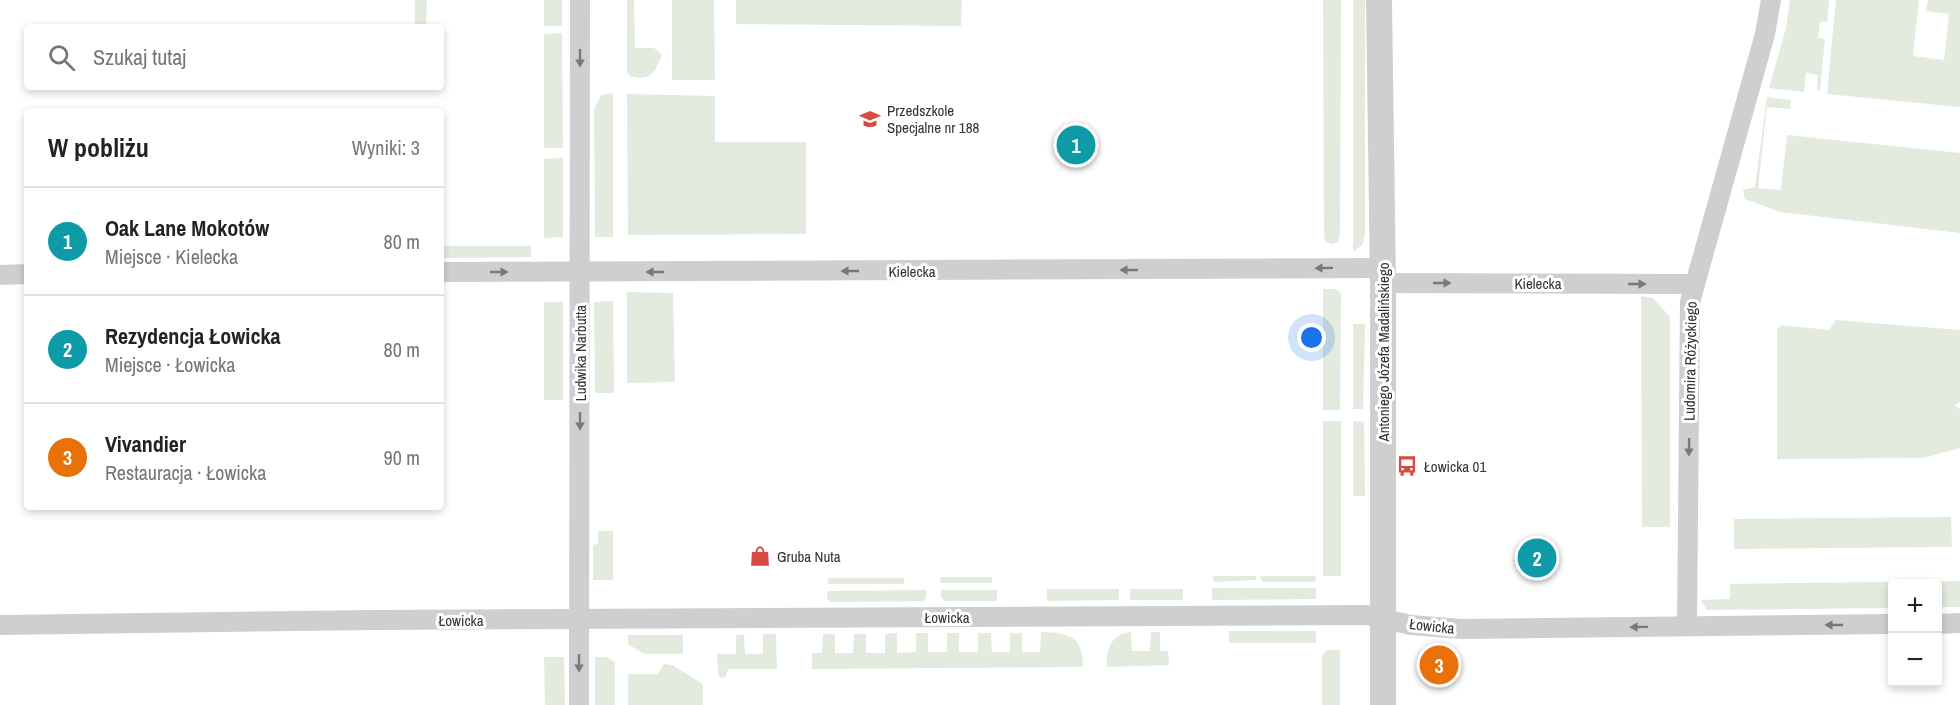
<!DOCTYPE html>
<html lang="pl">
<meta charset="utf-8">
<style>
body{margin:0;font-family:"Archivo Narrow",sans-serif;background:#f2f2f2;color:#222}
.controls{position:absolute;right:18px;bottom:18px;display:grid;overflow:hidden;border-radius:6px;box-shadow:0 3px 9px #0003}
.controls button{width:54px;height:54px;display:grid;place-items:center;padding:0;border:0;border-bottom:2px solid #e0e0e0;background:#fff;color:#222;font:30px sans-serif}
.you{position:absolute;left:1312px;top:338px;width:21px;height:21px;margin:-15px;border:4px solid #fff;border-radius:50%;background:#1a73e8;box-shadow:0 0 0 9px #1a73e833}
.badge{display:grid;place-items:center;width:39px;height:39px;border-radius:50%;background:#0b8043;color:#fff;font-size:20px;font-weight:700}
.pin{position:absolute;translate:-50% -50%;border:3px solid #fff;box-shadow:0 2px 6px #0006}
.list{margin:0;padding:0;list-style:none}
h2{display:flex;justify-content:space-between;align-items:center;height:78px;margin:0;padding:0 24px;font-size:26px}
h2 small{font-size:20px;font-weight:400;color:#767676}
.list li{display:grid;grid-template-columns:39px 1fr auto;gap:18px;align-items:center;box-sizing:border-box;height:108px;padding:0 24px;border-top:2px solid #e0e0e0}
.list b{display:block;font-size:22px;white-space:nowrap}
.list p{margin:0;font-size:20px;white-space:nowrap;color:#767676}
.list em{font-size:20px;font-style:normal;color:#767676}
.icon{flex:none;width:33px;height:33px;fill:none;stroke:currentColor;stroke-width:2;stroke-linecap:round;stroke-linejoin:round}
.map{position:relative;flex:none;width:1960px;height:705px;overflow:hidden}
.search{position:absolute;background:#fff;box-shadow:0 3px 9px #0003;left:24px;top:24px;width:420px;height:66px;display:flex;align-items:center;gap:15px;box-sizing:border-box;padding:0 21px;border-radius:6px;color:#767676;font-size:22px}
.panel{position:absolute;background:#fff;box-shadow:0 3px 9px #0003;left:24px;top:108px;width:420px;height:402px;border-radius:6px}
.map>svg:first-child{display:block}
.green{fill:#e3eade}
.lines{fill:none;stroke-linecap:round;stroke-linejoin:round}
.minor{stroke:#cfcfcf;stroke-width:20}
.tertiary{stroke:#cfcfcf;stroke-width:26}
.oneway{fill:#797979}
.labels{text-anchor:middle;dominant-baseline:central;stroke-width:6;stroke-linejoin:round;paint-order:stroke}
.poi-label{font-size:15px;fill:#323232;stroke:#fff;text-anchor:start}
.street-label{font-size:15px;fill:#323232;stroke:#fff}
</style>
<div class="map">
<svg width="1960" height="705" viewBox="0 0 1960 705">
<rect width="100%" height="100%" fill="#fff"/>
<!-- green -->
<g class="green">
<path d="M 415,0 L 427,0 L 426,26 L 415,26 Z"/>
<rect x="544" y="0" width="18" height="26"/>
<path d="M 627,0 L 634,0 L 635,48 L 654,48 L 662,55 C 655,73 650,82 630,76 L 627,71 Z"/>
<path d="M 672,0 L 714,0 L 715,80 L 672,80 Z"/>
<path d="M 736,0 L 962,0 L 961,26 L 736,24 Z"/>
<path d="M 1323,0 L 1341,0 L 1340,233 L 1338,242 L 1333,244 L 1326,242 L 1324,237 Z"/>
<path d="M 1353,0 L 1365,0 L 1365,232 L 1363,244 L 1353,252 Z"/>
<path d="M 1790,0 L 1829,0 L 1827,22 L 1820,22 L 1818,38 L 1825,39 L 1820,90 L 1817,90 L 1818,75 L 1806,73 L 1804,92 L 1769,88 L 1786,28 Z"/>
<path d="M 1836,0 L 1919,0 L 1913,56 L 1944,60 L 1949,14 L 1926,11 L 1928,0 L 1960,0 L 1960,107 L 1827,94 Z"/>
<path d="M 562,33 L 563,148 L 544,148 L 544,34 Z"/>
<path d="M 613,93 L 613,237 L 595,237 L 594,109 L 601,95 Z"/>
<path d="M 627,94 L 715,96 L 715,142 L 806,142 L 806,234 L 628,235 Z"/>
<path d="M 1767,97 L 1791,100 L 1790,109 L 1767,107 L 1758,188 L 1781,190 L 1787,135 L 1960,153 L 1960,233 L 1780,212 L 1745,199 L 1743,190 L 1755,187 Z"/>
<path d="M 563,158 L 563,237 L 544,238 L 544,159 Z"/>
<path d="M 441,246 L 531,246 L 531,257 L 441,258 Z"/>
<path d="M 1323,289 L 1335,289 L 1341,293 L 1340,410 L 1323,410 Z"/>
<path d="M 627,292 L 673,293 L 675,382 L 627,383 Z"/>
<path d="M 1641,296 L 1653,298 L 1670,317 L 1670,527 L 1642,527 Z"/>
<path d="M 613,301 L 614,393 L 595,393 L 594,302 Z"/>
<rect x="544" y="302" width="19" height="98"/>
<path d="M 1836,320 L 1960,330 L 1960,402 L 1955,405 L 1960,409 L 1960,448 L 1923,458 L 1777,459 L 1777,329 L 1781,325 L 1829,330 Z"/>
<path d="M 1353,324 L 1365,324 L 1363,409 L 1353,409 Z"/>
<rect x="1323" y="421" width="18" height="155"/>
<path d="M 1353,421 L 1364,422 L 1365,496 L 1353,496 Z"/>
<path d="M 1951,517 L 1952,547 L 1734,549 L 1734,519 Z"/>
<path d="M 598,531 L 613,531 L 613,580 L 593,580 L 593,546 L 598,543 Z"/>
<path d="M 1212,576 L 1256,576 L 1256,580 L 1214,582 Z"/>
<path d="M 1260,576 L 1316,576 L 1315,582 L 1262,582 Z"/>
<path d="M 940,577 L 992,577 L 992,583 L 941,583 Z"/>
<rect x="828" y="578" width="76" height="6"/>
<path d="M 1960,581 L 1960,607 L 1938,607 L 1938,584 L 1892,584 L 1892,608 L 1707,610 L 1701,600 L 1730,599 L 1730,584 Z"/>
<path d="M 1212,588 L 1316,588 L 1316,599 L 1212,600 Z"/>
<path d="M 1047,589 L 1119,589 L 1119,600 L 1047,601 Z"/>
<rect x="1130" y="589" width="53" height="11"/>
<path d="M 927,590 L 925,601 L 830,602 L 827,598 L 827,591 Z"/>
<path d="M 941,590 L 997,590 L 997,601 L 945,601 L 941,597 Z"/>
<rect x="1229" y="631" width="87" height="12"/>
<path d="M 1041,632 C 1069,633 1083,636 1083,667 L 812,669 L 812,653 L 822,653 L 823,634 L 835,634 L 835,653 L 853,653 L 854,634 L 866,634 L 866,653 L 885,653 L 885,634 L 897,633 L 897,653 L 916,652 L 916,633 L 928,633 L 928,652 L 947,652 L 947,633 L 959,633 L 959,652 L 978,652 L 978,633 L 991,633 L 992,652 L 1010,652 L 1010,633 L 1022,633 L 1022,652 L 1040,652 Z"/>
<path d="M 1131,632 L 1132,651 L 1150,651 L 1151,632 L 1160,632 L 1160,651 L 1168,651 L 1169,665 L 1107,667 C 1106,649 1111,634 1131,632 Z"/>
<path d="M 744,634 L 745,654 L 763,654 L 763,634 L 776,634 L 777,669 L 728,669 L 726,676 L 721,678 L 718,674 L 717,654 L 736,654 L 736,635 Z"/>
<path d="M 628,635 L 683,635 L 683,654 L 644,654 L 628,644 Z"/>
<path d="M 1327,650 L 1340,650 L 1340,705 L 1322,705 L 1322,656 Z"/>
<path d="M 544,657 L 564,657 L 565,705 L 545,705 Z"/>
<path d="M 595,657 L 606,657 L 615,662 L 615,705 L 595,705 Z"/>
<path d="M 664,664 L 672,665 L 700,682 L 703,686 L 703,705 L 628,705 L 628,674 L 658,674 Z"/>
</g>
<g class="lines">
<!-- minor -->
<g class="minor">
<path d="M 441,272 L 1383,268"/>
<path d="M 0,275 L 27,274"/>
<path d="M 1383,283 L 1693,284"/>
<path d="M 1938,624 L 1960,623"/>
<path d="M 0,625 L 374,620 L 1367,615 L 1411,625 L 1461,629 L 1892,624"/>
<path d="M 1687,626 L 1690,302 L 1765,34 L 1771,0"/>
<path d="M 579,705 L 580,0"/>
</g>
<!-- tertiary -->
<path class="tertiary" d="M 1379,0 L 1383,283 L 1383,705"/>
</g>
<!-- one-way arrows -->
<defs><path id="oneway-solid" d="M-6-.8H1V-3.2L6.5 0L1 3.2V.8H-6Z" transform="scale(1.5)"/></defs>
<g class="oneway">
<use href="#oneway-solid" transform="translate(580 58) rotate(90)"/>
<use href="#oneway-solid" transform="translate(1324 268) rotate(179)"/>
<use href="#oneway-solid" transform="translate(1129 270) rotate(180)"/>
<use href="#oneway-solid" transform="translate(850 271) rotate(180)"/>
<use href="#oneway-solid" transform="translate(499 272)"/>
<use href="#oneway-solid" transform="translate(655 272) rotate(180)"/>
<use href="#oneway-solid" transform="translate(1442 283)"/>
<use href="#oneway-solid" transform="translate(1637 284)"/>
<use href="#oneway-solid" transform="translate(580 421) rotate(90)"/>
<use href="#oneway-solid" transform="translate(1689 447) rotate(91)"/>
<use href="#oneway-solid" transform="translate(1834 625) rotate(180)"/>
<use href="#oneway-solid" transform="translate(1639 627) rotate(179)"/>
<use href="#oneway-solid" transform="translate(579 663) rotate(90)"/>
</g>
<!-- icons -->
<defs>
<g id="school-bare" transform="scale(1.62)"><path d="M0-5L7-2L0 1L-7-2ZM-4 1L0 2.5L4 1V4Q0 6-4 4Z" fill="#d94a43" stroke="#fff" stroke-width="2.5" paint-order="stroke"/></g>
<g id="bus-bare" transform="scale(1.62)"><path d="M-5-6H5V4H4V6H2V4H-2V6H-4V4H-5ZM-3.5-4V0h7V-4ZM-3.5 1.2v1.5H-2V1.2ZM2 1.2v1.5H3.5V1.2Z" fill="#d94a43" stroke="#fff" stroke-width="2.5" paint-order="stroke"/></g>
<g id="shop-bare" transform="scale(1.62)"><path d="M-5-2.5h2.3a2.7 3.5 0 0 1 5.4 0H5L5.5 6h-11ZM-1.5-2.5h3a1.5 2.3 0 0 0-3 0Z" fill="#d94a43" stroke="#fff" stroke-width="2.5" paint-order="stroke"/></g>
</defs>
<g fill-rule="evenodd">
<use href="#school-bare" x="870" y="119"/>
<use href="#bus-bare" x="1407" y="466"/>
<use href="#shop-bare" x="760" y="556"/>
</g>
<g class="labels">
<!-- poi labels -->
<g class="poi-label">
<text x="887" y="110">Przedszkole<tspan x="887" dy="17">Specjalne nr 188</tspan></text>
<text x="1424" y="466">Łowicka 01</text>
<text x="777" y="556">Gruba Nuta</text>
</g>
<!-- street labels -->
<g class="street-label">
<text x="912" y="271">Kielecka</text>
<text x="1538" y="283">Kielecka</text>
<text transform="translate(1383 352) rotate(-90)">Antoniego Józefa Madalińskiego</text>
<text transform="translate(580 353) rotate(-90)">Ludwika Narbutta</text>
<text transform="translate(1690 361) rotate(-89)">Ludomira Różyckiego</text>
<text x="947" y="617">Łowicka</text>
<text x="461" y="620">Łowicka</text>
<text transform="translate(1432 626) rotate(6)">Łowicka</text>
</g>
</g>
</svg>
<div class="controls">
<button>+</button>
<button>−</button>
</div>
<div class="you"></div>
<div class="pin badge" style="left:1076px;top:145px;background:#0f9aa8">1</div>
<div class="pin badge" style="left:1537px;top:558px;background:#0f9aa8">2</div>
<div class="pin badge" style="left:1439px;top:665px;background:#e8710a">3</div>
<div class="search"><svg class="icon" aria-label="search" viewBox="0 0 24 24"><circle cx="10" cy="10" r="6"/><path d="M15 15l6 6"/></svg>Szukaj tutaj</div>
<section class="panel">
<h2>W pobliżu<small>Wyniki: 3</small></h2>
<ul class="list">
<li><span class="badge" style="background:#0f9aa8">1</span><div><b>Oak Lane Mokotów</b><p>Miejsce · Kielecka</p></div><em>80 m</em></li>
<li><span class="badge" style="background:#0f9aa8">2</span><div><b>Rezydencja Łowicka</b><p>Miejsce · Łowicka</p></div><em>80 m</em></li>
<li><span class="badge" style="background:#e8710a">3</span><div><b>Vivandier</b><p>Restauracja · Łowicka</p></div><em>90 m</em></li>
</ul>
</section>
</div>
